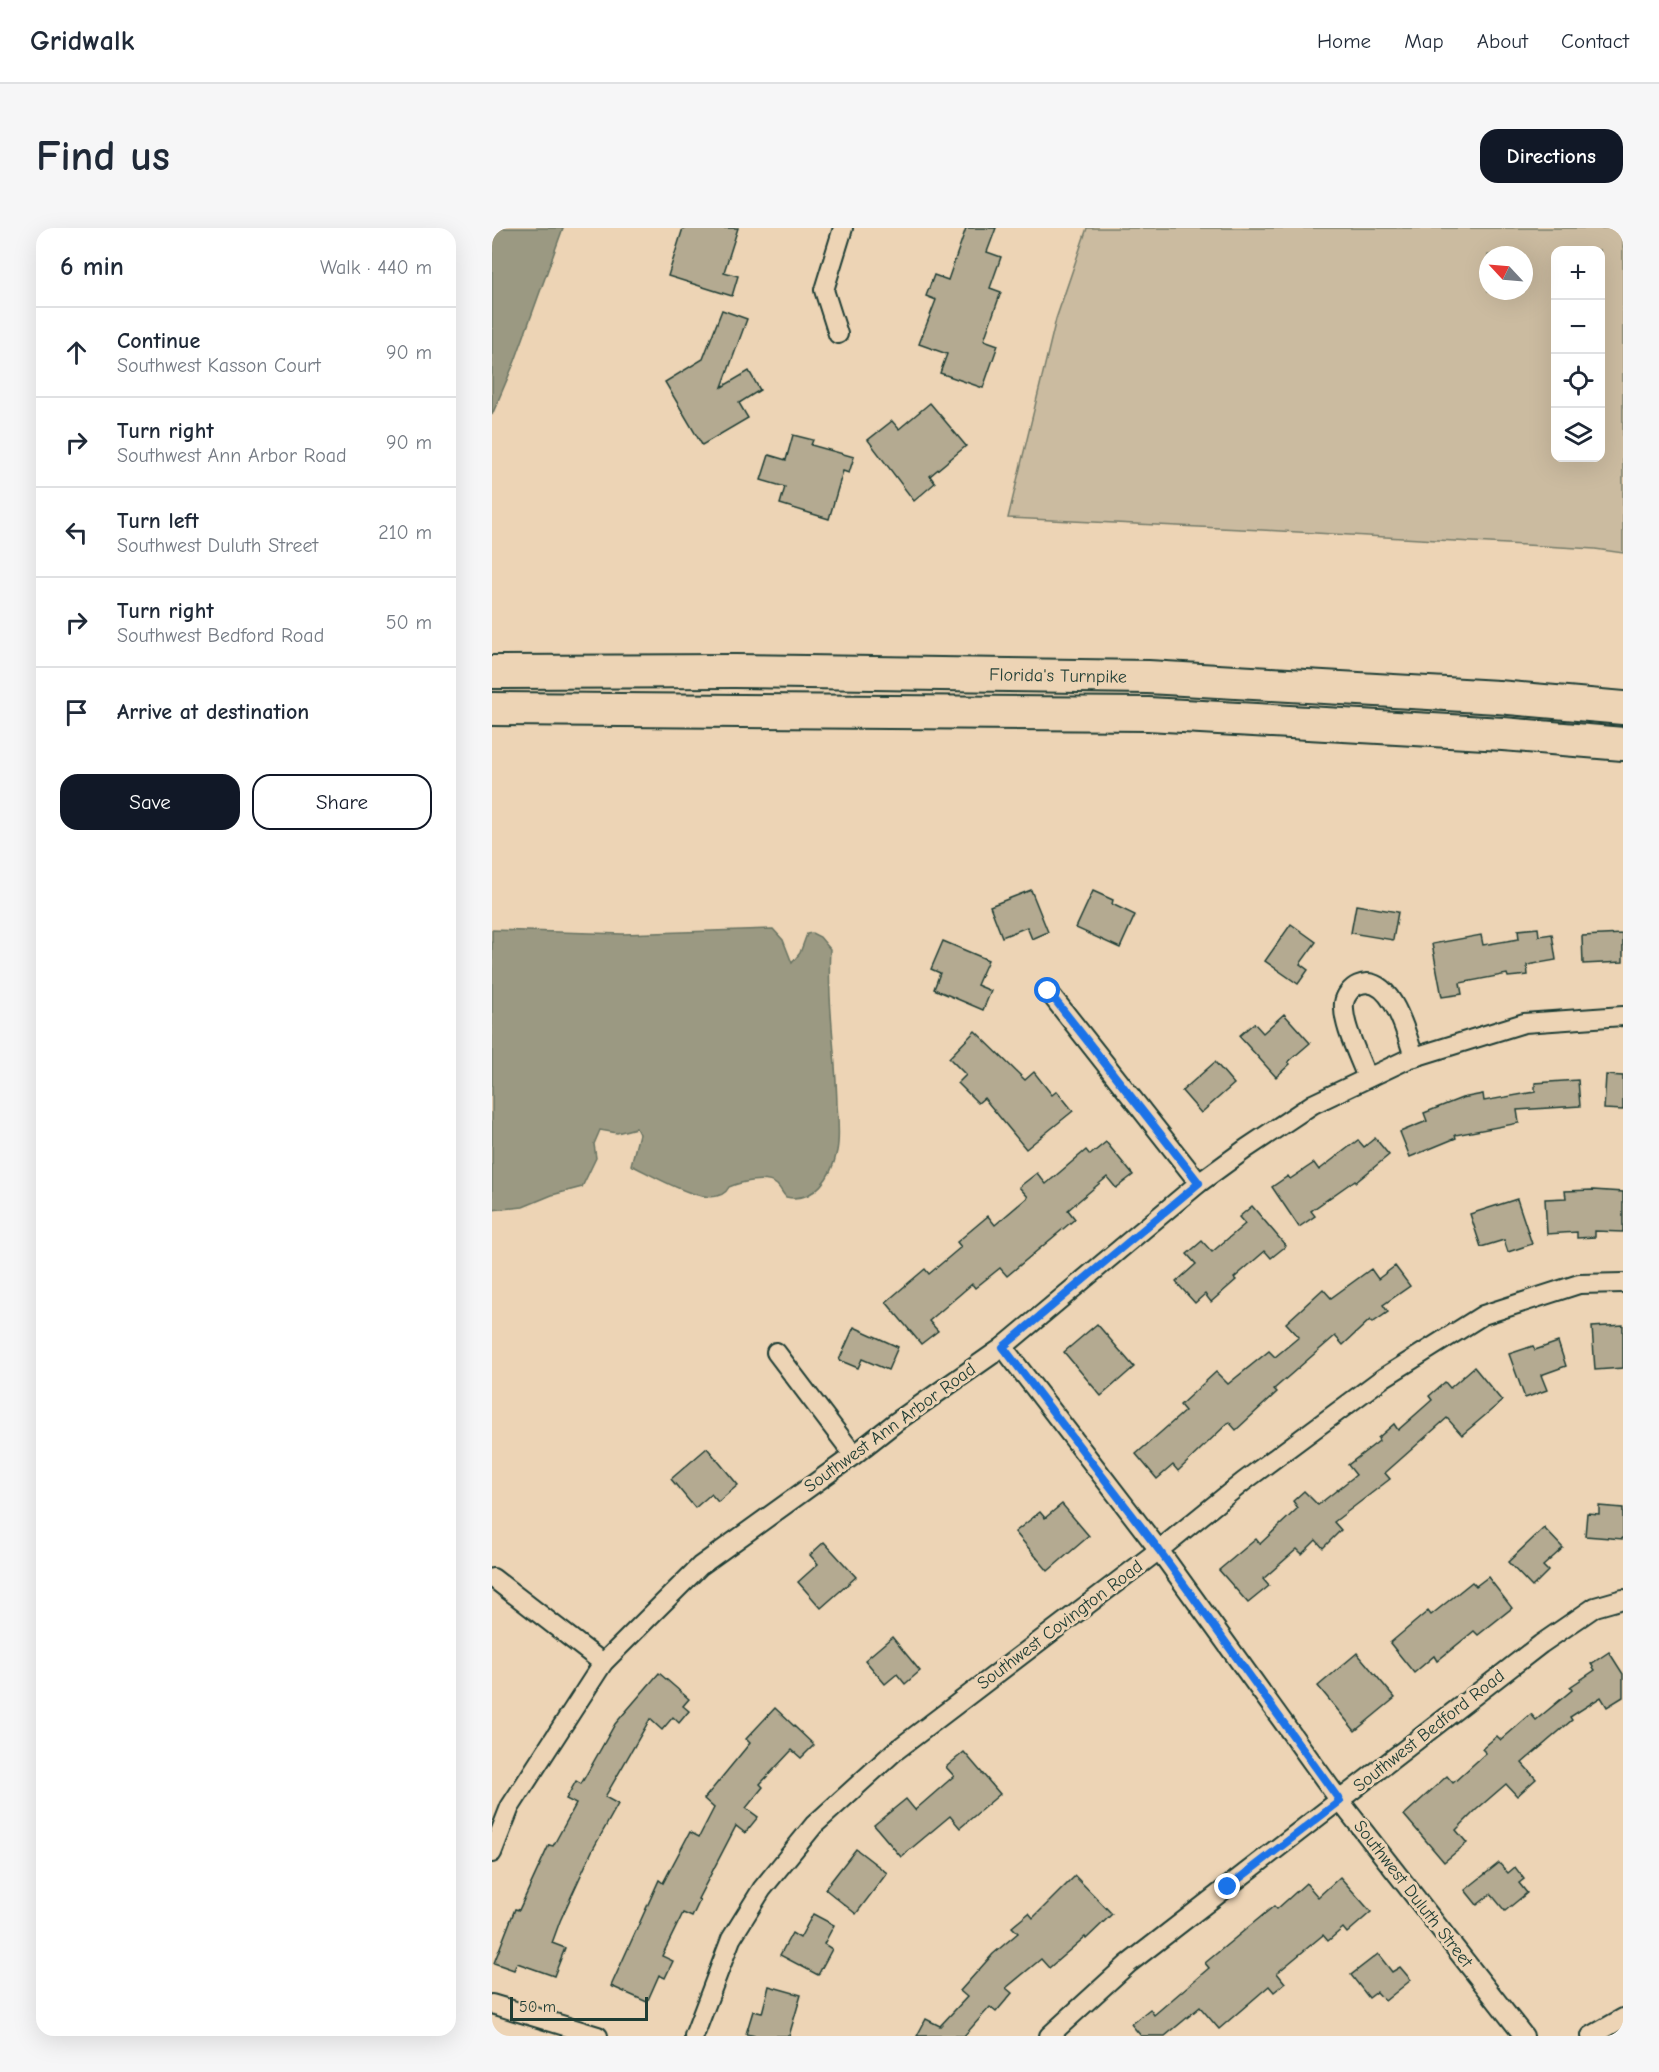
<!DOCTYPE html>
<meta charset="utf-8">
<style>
body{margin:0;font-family:"Comic Neue",sans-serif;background:#f6f6f7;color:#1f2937}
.controls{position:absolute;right:18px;top:18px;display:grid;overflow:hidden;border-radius:12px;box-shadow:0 6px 24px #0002}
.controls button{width:54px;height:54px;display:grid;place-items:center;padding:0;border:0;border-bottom:2px solid #e0e1e3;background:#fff;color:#1f2937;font:30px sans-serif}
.compass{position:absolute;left:987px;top:18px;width:54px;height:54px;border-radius:50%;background:#fff;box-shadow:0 6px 24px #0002;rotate:296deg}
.scale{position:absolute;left:18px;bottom:15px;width:138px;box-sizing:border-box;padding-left:6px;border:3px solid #1f3d34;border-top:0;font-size:16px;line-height:21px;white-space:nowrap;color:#1f3d34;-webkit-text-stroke:4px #edd4b5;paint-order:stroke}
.stop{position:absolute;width:18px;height:18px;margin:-14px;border:4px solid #1a73e8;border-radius:50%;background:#fff}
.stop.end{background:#1a73e8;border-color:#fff;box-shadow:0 2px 6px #0008}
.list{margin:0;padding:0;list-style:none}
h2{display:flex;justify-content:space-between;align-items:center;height:78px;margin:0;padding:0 24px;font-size:26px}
h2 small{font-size:20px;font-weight:400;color:#747a83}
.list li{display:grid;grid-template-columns:39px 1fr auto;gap:18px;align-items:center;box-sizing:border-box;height:90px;padding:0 24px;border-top:2px solid #e0e1e3}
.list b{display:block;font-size:22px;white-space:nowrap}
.list p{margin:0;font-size:20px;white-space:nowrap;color:#747a83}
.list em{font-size:20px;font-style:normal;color:#747a83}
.actions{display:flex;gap:12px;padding:18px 24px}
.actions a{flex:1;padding:14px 0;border:2px solid #111827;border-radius:18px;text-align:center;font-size:21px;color:#111827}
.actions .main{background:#111827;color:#fff}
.icon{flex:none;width:33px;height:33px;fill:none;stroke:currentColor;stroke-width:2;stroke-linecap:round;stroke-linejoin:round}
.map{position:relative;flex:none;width:1131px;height:1808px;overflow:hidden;border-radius:18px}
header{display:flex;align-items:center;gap:36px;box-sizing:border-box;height:84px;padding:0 30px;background:#fff;border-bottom:2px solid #e0e1e3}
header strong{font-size:28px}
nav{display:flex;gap:33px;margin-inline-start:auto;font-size:21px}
.intro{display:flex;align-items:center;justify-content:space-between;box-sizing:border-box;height:144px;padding:0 36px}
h1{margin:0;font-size:42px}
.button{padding:15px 27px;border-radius:18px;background:#111827;color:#fff;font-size:21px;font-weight:700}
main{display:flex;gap:36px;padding:0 36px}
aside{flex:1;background:#fff;border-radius:18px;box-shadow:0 6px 24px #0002}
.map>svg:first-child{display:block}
.green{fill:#cbbba0;stroke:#757c6a;stroke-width:1.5;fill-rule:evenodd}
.water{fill:#9b9982;stroke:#697463;stroke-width:1.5}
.building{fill:#b4aa91;stroke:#1f3d34;stroke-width:1.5}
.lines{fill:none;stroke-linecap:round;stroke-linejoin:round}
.minor-casing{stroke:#1f3d34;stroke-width:22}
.motorway-casing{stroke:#1f3d34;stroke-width:36}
.minor{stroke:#edd4b5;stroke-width:18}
.motorway{stroke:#edd4b5;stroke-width:32}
.route{stroke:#1a73e8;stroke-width:8}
.labels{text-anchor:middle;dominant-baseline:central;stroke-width:6;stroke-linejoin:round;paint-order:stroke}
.street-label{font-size:18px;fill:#1f3d34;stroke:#edd4b5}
</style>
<header>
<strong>Gridwalk</strong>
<nav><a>Home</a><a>Map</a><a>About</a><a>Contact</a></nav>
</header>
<div class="intro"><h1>Find us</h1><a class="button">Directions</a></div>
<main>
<aside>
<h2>6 min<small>Walk · 440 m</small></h2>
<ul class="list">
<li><svg class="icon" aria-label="ahead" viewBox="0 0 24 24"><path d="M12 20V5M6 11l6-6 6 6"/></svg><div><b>Continue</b><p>Southwest Kasson Court</p></div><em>90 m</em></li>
<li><svg class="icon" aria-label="right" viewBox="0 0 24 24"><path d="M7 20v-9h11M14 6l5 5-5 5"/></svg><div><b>Turn right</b><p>Southwest Ann Arbor Road</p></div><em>90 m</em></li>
<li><svg class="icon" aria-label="left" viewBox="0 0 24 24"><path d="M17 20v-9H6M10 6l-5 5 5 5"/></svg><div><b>Turn left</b><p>Southwest Duluth Street</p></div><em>210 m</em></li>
<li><svg class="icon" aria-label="right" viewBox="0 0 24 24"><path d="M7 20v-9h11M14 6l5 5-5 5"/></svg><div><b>Turn right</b><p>Southwest Bedford Road</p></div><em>50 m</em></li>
<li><svg class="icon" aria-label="arrive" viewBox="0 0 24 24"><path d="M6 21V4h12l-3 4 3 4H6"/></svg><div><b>Arrive at destination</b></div></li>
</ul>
<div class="actions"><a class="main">Save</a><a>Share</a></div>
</aside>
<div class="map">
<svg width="1131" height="1808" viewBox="0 0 1131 1808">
<rect width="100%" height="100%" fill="#edd4b5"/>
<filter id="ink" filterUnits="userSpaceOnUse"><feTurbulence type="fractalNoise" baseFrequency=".0167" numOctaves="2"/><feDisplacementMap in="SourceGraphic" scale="12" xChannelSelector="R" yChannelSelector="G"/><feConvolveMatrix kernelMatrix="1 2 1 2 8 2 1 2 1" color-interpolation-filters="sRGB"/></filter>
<g filter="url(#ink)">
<!-- green -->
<path class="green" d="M 595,0 L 1131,0 L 1131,325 L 1103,321 L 770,302 L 516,290 L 564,91 ZM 1064,22 L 1108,22 L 1108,230 L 1064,230 ZM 996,27 L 1032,27 L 1032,63 L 996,63 Z"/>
<!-- water -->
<g class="water">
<path d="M 0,0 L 71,0 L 23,133 L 0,187 Z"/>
<path d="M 281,701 L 291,712 L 300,735 L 308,725 L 315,706 L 320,705 L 328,709 L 338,721 C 335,773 344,825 345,877 C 346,891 348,908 345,923 C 340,948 323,975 294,969 C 291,966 288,960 285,957 C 274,948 249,954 237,959 C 223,987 159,946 139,937 L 147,906 L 144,900 L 125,905 L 108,902 L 102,916 L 104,930 L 90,959 L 60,967 L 31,979 L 0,982 L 0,702 L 131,706 Z"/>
</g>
<!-- building -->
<g class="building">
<path d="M 191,0 L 246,0 L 232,44 L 246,48 L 240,68 L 176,48 Z"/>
<path d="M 474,0 L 504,0 L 495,24 L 509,29 L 498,60 L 509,64 L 492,112 L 506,117 L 491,160 L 448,145 L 455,126 L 427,116 L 444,72 L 434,68 L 442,47 L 456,52 Z"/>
<path d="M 230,82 L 255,91 L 230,159 L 257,143 L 268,162 L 247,175 L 256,190 L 210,217 L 173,154 L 211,131 Z"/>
<path d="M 438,175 L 474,218 L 438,248 L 443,255 L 422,273 L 376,212 L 400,193 L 407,201 Z"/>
<path d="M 301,207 L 321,212 L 319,217 L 362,229 L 357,245 L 351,243 L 337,291 L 288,276 L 293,259 L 269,252 L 277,227 L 294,232 Z"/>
<path d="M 539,662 L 556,704 L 540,711 L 535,699 L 510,709 L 498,678 Z"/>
<path d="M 601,663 L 621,672 L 620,676 L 643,687 L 628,720 L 584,700 Z"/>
<path d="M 864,677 L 906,684 L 901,712 L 859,705 Z"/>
<path d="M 799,696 L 824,714 L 808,736 L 816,742 L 806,756 L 773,733 Z"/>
<path d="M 1046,700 L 1047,708 L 1060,706 L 1064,732 L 1035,737 L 1036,747 L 1016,749 L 1015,746 L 968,755 L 970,766 L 950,769 L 940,716 L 989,707 L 991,717 L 1027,711 L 1026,702 Z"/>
<path d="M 1131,706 L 1131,734 L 1091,736 L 1090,708 Z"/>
<path d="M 451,713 L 496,732 L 485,757 L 499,763 L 491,782 L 442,761 L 448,745 L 439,741 Z"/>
<path d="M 792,786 L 818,815 L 796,834 L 798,836 L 784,849 L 747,808 L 762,795 L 771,805 Z"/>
<path d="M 483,803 L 533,852 L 542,844 L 560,867 L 565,863 L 581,883 L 534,921 L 492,870 L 486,875 L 466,855 L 474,847 L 457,830 Z"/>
<path d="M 723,834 L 742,856 L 709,885 L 690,863 Z"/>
<path d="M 1114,847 L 1131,848 L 1131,882 L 1112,881 Z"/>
<path d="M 1086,852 L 1088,878 L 1025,882 L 1027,895 L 963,907 L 964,910 L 918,929 L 908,904 L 935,893 L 932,885 L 970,870 L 991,866 L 992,873 L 1043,864 L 1043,855 Z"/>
<path d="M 883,910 L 897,927 L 864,954 L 863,952 L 819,983 L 823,988 L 807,999 L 780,959 L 796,948 L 798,951 L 822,935 L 827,942 L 866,912 L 872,919 Z"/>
<path d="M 614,914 L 641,947 L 624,960 L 615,949 L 576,982 L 583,991 L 515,1048 L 508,1040 L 483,1060 L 480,1056 L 437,1093 L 446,1103 L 429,1116 L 394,1074 L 433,1041 L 437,1046 L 469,1019 L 465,1014 L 496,988 L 503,997 L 536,969 L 527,959 L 545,945 L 554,956 L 594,922 L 598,927 Z"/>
<path d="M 1101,962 L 1131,964 L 1131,1004 L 1103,1003 L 1103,1009 L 1085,1010 L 1085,1004 L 1055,1006 L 1053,971 L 1074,970 L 1073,963 Z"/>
<path d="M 1025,971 L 1040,1016 L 1016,1024 L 1012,1012 L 989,1019 L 978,986 Z"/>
<path d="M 760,978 L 794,1018 L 779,1030 L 773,1023 L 742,1050 L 744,1052 L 719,1074 L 713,1066 L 703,1075 L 684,1054 L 704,1036 L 695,1026 L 710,1013 L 720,1024 L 753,996 L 747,989 Z"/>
<path d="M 903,1038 L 918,1058 L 891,1077 L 896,1084 L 880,1095 L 878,1092 L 851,1117 L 843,1108 L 782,1161 L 785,1164 L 744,1202 L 737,1194 L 686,1243 L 681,1237 L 665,1251 L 644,1226 L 693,1183 L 688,1177 L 724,1144 L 736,1156 L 777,1123 L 783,1129 L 807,1109 L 794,1095 L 831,1061 L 839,1070 L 879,1041 L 886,1051 Z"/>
<path d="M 605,1096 L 642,1139 L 609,1168 L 572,1124 Z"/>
<path d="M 1131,1097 L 1131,1140 L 1103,1142 L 1100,1099 Z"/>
<path d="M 362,1099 L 406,1119 L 396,1142 L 370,1131 L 366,1140 L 347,1132 Z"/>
<path d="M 1066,1114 L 1074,1138 L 1049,1147 L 1055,1162 L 1033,1170 L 1017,1126 L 1041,1118 L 1043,1122 Z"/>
<path d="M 982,1139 L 1010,1173 L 970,1207 L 955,1190 L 893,1245 L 898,1251 L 842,1294 L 849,1302 L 831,1320 L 824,1312 L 810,1326 L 805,1321 L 771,1351 L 777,1358 L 756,1375 L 727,1342 L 764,1311 L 768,1316 L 806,1280 L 801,1273 L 812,1263 L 826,1277 L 864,1247 L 856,1237 L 887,1213 L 886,1210 L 902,1196 L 906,1202 L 940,1172 L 937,1168 L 953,1154 L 958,1160 Z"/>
<path d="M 215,1220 L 246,1257 L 226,1274 L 219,1266 L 203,1280 L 179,1251 Z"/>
<path d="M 570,1276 L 597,1308 L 556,1343 L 523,1304 L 548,1284 L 553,1290 Z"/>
<path d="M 1107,1278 L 1131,1280 L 1131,1311 L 1093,1308 L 1095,1285 L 1107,1286 Z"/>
<path d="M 1052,1300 L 1071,1320 L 1051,1338 L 1056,1343 L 1040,1359 L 1016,1334 Z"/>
<path d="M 332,1314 L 364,1349 L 329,1380 L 306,1354 L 326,1336 L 318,1327 Z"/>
<path d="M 996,1349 L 1020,1380 L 986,1407 L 982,1403 L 945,1433 L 942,1428 L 922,1445 L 898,1415 L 936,1383 L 939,1387 L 980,1354 L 984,1358 Z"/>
<path d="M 400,1409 L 428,1443 L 413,1456 L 405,1446 L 393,1456 L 373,1432 Z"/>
<path d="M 1117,1424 L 1131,1446 L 1131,1469 L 1115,1479 L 1109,1469 L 1078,1489 L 1080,1492 L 1030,1535 L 1044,1551 L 1025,1568 L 1014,1556 L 984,1582 L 964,1602 L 975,1615 L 952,1634 L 912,1587 L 955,1548 L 961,1555 L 994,1525 L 990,1521 L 1005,1508 L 1009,1512 L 1039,1486 L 1044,1492 L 1080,1462 L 1078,1459 L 1103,1442 L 1099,1436 Z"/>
<path d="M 865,1425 L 903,1470 L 863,1503 L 826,1458 Z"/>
<path d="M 167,1445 L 197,1471 L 191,1478 L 197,1483 L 187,1495 L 181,1489 L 170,1502 L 158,1491 L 113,1569 L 126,1576 L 100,1623 L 68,1693 L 60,1715 L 73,1720 L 62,1748 L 25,1735 L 22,1742 L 2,1735 L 23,1681 L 27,1682 L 57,1617 L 61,1618 L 84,1576 L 74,1571 L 84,1553 L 89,1556 L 123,1496 Z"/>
<path d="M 283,1480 L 322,1517 L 309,1530 L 300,1522 L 268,1556 L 271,1559 L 254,1580 L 266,1589 L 253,1605 L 244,1598 L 206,1671 L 208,1672 L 200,1689 L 191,1685 L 170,1728 L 181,1733 L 173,1750 L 167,1747 L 155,1774 L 119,1758 L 167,1652 L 171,1655 L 198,1604 L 207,1609 L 222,1580 L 212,1571 L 258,1515 L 254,1511 Z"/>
<path d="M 472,1524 L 508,1566 L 468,1600 L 458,1588 L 409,1629 L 382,1597 L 414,1571 L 423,1582 L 462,1548 L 454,1539 Z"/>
<path d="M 364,1621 L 395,1645 L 364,1686 L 333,1661 Z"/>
<path d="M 1007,1635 L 1016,1645 L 1023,1639 L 1032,1651 L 1027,1655 L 1035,1665 L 1013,1683 L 999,1666 L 985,1677 L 973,1662 Z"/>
<path d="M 583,1648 L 620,1686 L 594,1711 L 593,1709 L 557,1740 L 549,1731 L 514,1760 L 520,1765 L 504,1784 L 498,1779 L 472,1808 L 425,1808 L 434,1791 L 448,1798 L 475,1769 L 468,1763 L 501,1726 L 526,1705 L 520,1699 L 537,1685 L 541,1690 Z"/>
<path d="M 848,1649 L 879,1684 L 855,1705 L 851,1700 L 836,1713 L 831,1707 L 785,1745 L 793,1755 L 782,1764 L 777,1758 L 727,1801 L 708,1779 L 673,1808 L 649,1808 L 639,1796 L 658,1781 L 662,1787 L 717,1740 L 713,1735 L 782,1678 L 785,1681 L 814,1655 L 826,1669 Z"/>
<path d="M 321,1686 L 342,1697 L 332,1716 L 340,1721 L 326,1747 L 288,1727 L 300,1705 L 308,1710 Z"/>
<path d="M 886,1726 L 900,1744 L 908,1739 L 919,1752 L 893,1773 L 885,1764 L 877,1770 L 859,1747 Z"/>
<path d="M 277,1758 L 309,1767 L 297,1808 L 263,1808 L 254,1806 L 261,1783 L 270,1785 Z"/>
</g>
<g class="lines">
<!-- minor casing -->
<g class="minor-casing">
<g id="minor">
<path d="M 346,106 L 332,62 L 351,0"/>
<path d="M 556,763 L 707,955"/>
<path d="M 875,850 C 868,830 850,797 852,775 C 853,768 859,760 866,757 C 899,743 915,808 922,829"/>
<path d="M 511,1119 L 667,1322 L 848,1573 L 1032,1808"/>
<path d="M 284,1124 L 362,1227"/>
<path d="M 1,1350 L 111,1435"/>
<path d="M 0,1625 L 18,1579 L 111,1435 L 208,1338 L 362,1227 L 404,1194 L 511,1119 L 707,955 L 755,920 L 821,876 L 916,831 L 1032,795 L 1131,788"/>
<path d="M 0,1776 L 106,1808"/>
<path d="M 202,1808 L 239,1711 L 270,1661 L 322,1597 L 402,1524 L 667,1322 L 751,1254 L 891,1150 L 991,1087 L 1087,1056 L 1131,1055"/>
<path d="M 557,1808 L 636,1736 L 1049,1416 L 1103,1379 L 1131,1371"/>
<path d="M 1099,1808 L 1131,1790"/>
</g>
</g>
<!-- motorway casing -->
<g class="motorway-casing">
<g id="motorway">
<path d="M 0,444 L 243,443 L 656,449 L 1006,469 L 1131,480"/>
<path d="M 0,481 L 656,486 L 1011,506 L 1131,516"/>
</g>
</g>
<!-- minor -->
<use href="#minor" class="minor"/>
<!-- motorway -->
<use href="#motorway" class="motorway"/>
</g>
</g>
<g class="lines" filter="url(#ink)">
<!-- route -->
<path class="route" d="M 556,763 L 707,955 L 511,1119 L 667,1322 L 848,1573 L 736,1659"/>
</g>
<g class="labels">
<!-- street labels -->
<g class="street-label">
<text transform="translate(566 448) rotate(1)">Florida's Turnpike</text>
<text transform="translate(398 1200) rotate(-36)">Southwest Ann Arbor Road</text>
<text transform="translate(568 1397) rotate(-37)">Southwest Covington Road</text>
<text transform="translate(937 1503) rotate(-38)">Southwest Bedford Road</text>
<text transform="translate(921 1666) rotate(52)">Southwest Duluth Street</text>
</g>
</g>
</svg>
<div class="controls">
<button>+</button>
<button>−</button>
<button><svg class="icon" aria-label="locate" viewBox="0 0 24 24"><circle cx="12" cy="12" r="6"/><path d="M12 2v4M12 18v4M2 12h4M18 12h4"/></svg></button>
<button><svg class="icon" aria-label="layers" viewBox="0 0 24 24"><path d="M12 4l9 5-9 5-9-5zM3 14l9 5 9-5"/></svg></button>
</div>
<svg class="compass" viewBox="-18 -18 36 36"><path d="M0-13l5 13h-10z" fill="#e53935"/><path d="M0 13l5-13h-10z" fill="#747a83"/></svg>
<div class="scale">50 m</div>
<div class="stop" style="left:556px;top:763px"></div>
<div class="stop end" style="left:736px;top:1659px"></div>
</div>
</main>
